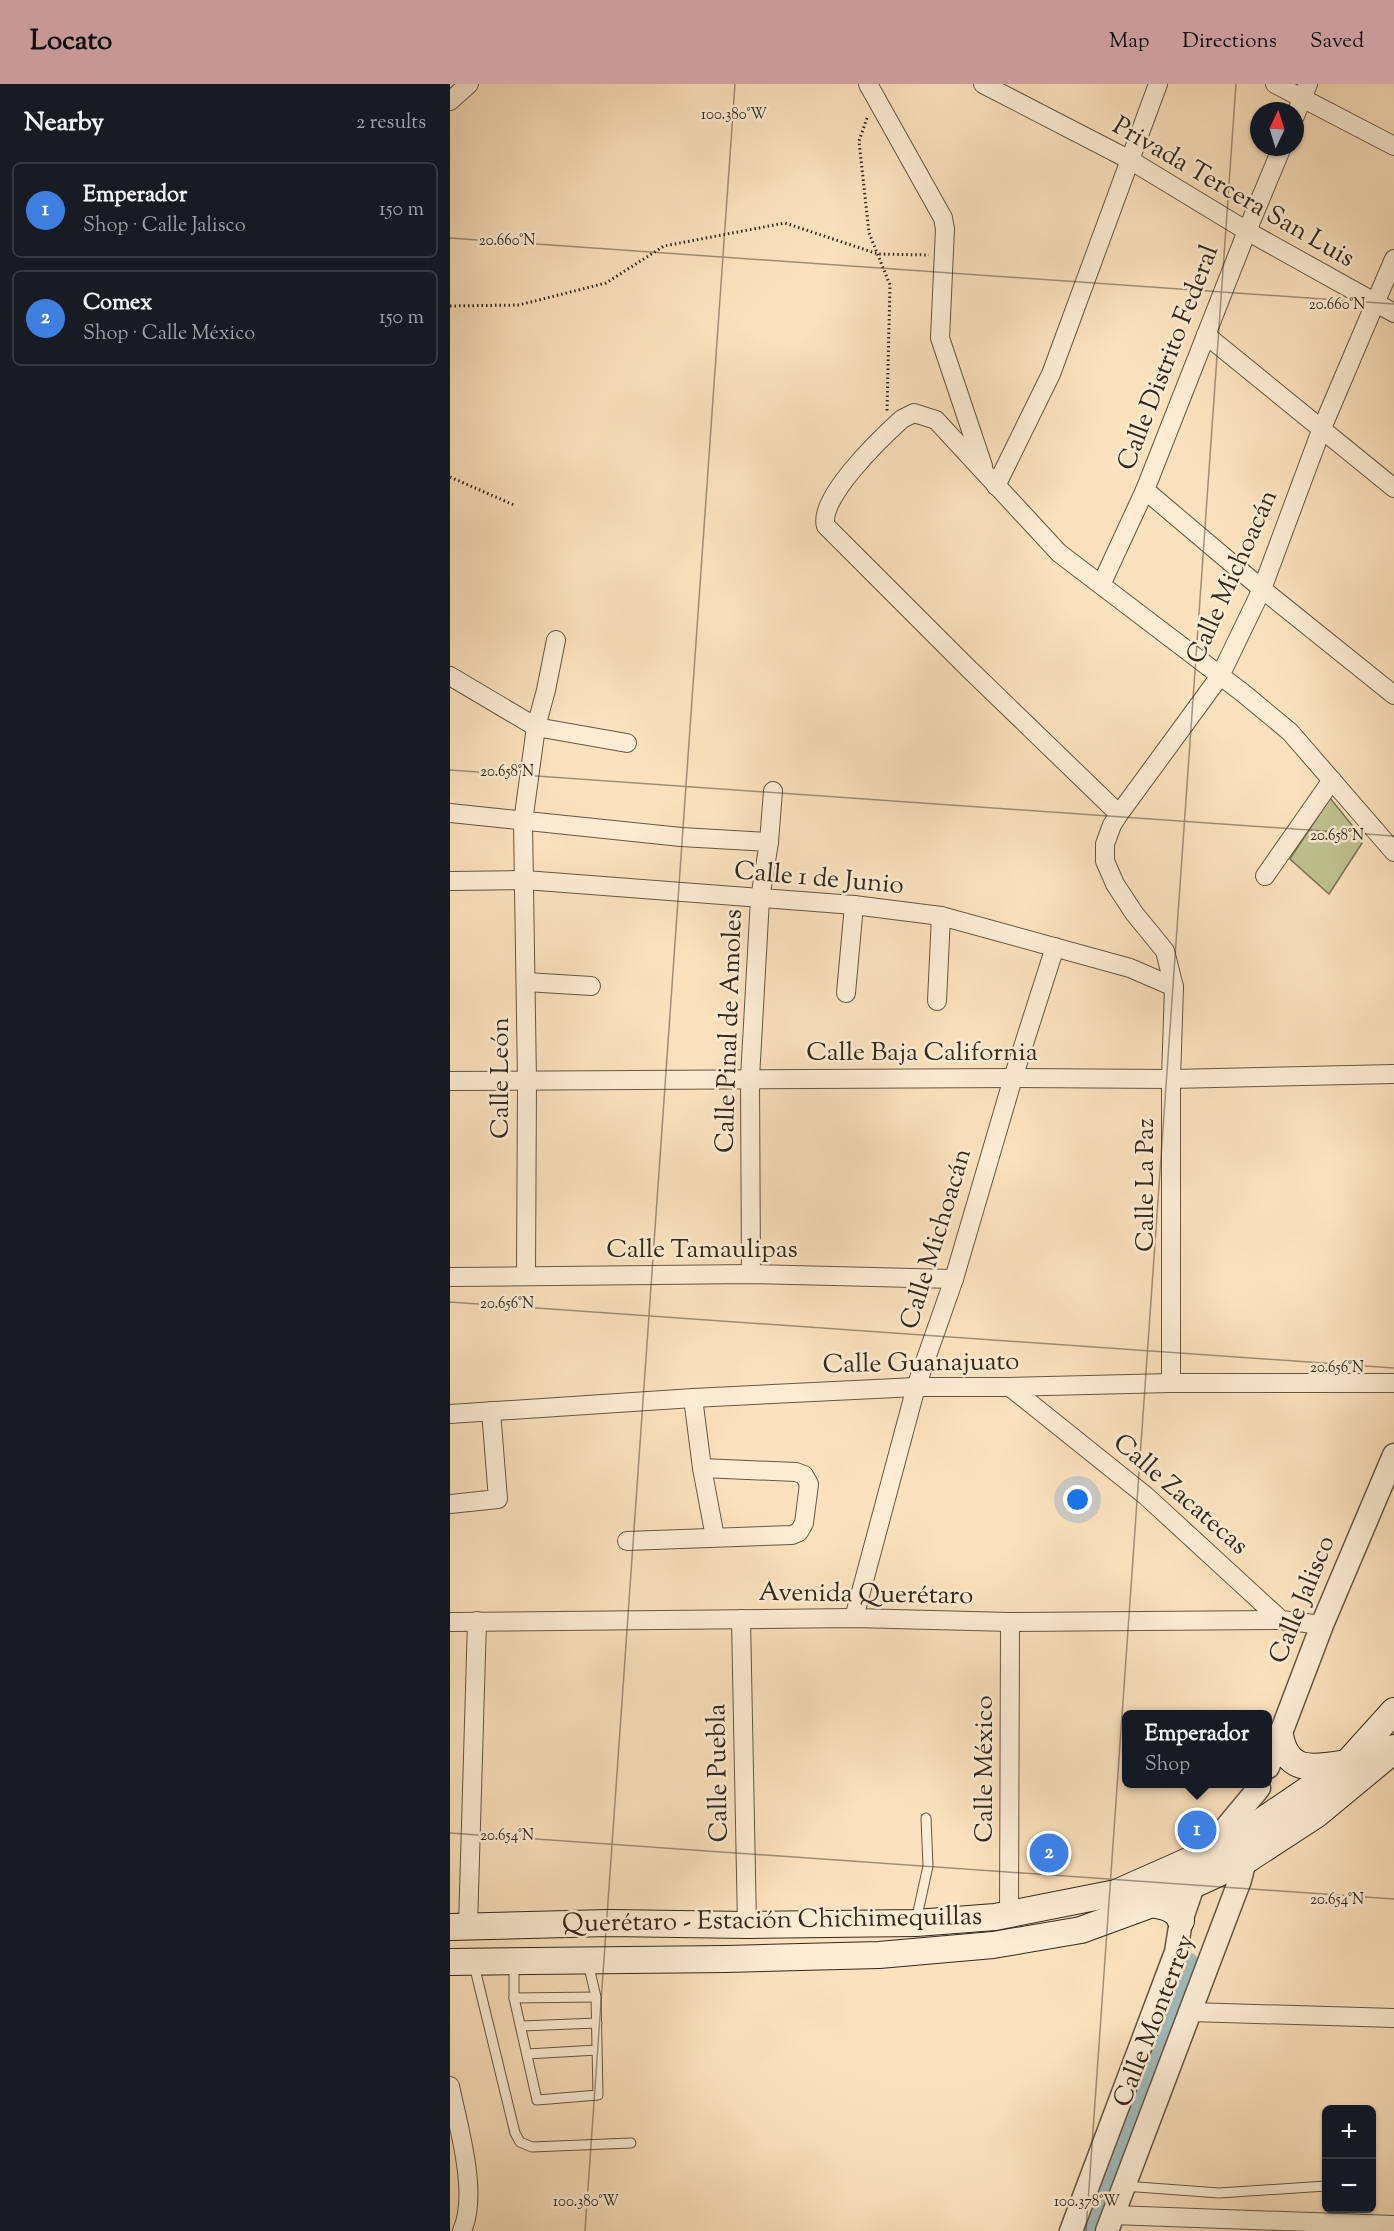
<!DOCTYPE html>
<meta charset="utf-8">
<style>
body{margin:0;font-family:"Sorts Mill Goudy",serif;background:#20242c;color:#f1f3f6}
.controls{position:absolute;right:18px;bottom:18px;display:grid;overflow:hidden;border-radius:9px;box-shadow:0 2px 4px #0004}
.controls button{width:54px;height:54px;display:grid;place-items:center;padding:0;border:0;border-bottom:2px solid #363941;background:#171b24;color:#f1f3f6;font:30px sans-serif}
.compass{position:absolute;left:800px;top:18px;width:54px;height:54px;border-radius:50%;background:#171b24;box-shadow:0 2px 4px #0004;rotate:4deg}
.you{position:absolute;left:628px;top:1416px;width:21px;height:21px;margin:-15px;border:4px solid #fff;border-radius:50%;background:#1a73e8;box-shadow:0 0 0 9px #1a73e833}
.badge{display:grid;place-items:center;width:39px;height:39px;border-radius:50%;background:#c59692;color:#fff;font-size:20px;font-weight:700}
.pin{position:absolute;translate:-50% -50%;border:3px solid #fff;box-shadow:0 2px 6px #0006}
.popup{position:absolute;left:672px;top:1626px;width:150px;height:78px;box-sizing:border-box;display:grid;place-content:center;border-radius:9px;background:#171b24;filter:drop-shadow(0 2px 4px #0005);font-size:20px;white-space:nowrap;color:#9ea1a6}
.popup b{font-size:22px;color:#f1f3f6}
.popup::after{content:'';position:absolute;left:50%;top:100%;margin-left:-12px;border:12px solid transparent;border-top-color:#171b24}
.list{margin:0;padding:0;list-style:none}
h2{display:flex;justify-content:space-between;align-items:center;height:78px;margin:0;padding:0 24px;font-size:26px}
h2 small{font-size:20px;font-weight:400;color:#9ea1a6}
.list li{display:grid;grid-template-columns:39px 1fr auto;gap:18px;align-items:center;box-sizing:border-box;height:96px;margin:0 12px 12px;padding:0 12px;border:2px solid #363941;border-radius:9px}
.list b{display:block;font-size:22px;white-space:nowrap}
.list p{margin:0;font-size:20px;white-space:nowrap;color:#9ea1a6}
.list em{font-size:20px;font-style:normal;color:#9ea1a6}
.map{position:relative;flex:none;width:944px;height:2147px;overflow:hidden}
header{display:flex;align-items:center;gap:36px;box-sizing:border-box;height:84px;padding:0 30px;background:#c59692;color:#111}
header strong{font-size:28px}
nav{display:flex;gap:33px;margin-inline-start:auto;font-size:21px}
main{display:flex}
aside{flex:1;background:#171b24}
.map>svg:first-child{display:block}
.green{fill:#c0c290;stroke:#7a7556;stroke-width:1.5}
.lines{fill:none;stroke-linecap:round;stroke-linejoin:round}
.canal{stroke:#a2bbba;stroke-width:16}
.service-casing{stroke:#655645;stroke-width:11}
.minor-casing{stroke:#655645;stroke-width:20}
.tertiary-casing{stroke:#655645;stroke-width:25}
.secondary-casing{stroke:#33281d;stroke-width:28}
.path{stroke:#33281d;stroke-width:3;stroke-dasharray:1.5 3;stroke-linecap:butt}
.service{stroke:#fcecd4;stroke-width:9}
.minor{stroke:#fcecd4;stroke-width:18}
.tertiary{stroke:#fcecd4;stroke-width:22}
.secondary{stroke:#fcecd4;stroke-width:26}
.ticks{fill:none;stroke:#33281d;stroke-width:1.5;stroke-opacity:0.45}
.labels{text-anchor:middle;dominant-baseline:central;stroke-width:5;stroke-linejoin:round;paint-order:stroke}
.street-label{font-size:26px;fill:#33281d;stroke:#fcecd4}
.ticks-label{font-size:15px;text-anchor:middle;fill:#33281d;stroke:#fcecd4;stroke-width:5;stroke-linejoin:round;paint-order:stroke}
</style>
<header>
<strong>Locato</strong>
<nav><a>Map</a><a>Directions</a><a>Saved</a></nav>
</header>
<main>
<aside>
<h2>Nearby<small>2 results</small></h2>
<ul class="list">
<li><span class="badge" style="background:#3f7fe0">1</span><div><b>Emperador</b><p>Shop · Calle Jalisco</p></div><em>150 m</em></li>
<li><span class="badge" style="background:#3f7fe0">2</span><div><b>Comex</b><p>Shop · Calle México</p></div><em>150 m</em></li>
</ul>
</aside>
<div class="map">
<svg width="944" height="2147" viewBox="0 0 944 2147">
<rect width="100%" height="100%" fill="#fbe1bd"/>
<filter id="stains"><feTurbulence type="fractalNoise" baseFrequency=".00333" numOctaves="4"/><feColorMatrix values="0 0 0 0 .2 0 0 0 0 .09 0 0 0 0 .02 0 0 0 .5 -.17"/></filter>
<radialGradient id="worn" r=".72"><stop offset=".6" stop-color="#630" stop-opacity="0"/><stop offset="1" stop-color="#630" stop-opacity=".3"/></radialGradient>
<!-- green -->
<path class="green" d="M 880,714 L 914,756 L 879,810 L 840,775 Z"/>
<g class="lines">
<!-- canal -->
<path class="canal" d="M 639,2147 L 740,1877"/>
<!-- service casing -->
<g class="service-casing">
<g id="service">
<path d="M 466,1837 L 478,1782 L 476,1734"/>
<path d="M 64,1879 L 64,1914 L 87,2016 L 148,2011 L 146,1913 L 138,1879"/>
<path d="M 24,1881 L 65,2049 L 70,2058 L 82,2063 L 181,2059"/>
<path d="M 64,1914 L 146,1913"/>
<path d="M 71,1942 L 147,1939"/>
<path d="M 77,1970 L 147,1966"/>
<path d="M 674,2102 L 769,2109 L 876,2102"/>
</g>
</g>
<!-- minor casing -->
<g class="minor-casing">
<g id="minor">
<path d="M 418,0 L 493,134 L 495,145 L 490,254 L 533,382"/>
<path d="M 533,0 L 680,76 L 797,147 L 944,229"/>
<path d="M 825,0 L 944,62"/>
<path d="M 0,17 L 19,0"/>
<path d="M 845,32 L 858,0"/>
<path d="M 756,251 L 944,404"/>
<path d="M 546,402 L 601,290 L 708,0"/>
<path d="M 695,406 L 812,505 L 944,611"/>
<path d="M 651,501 L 695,406 L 797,147 L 832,63"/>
<path d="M 0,592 L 86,643 L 177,659"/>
<path d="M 0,729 L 231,753 L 319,758"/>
<path d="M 669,730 L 518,584 L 376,442 C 367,415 432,353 452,335 L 464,329 L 486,336 L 609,469 L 793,609 L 840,648 L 944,768"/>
<path d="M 815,792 L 882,696"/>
<path d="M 0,797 L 75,796 L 404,821 L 491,832 L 680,884 L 724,903"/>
<path d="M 76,898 L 141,902"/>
<path d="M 396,909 L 404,821"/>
<path d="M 487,917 L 491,832"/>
<path d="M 0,997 L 563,994 L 721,995 L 944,990"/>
<path d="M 301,1190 L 300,994 L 310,815 L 319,758 L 323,707"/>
<path d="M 76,1192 L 77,997 L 73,738 L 86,643 L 96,606 L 106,556"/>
<path d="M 0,1193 L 301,1190 L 504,1195"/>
<path d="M 721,1299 L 721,995 L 724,903 L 715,867 L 684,829 L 665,800 L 655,777 L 655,760 L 662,741 L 669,730 L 770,592 L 812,505 L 872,344 L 944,175"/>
<path d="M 560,1303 L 696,1412 L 831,1536 L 872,1541"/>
<path d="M 243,1314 L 252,1384 L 265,1453"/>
<path d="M 0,1330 L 243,1314 L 466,1303 L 560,1303 L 721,1299 L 944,1299"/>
<path d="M 0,1420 L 48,1415 L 41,1327"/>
<path d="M 177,1457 L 342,1451 L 349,1448 L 354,1439 L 359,1400 L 354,1391 L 346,1388 L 252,1384"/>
<path d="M 404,1534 L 466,1303 L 504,1195 L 563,994 L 605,863"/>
<path d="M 291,1535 L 297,1841"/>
<path d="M 0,1538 L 404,1534 L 560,1538 L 831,1536"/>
<path d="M 559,1831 L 560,1538"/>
<path d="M 18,1842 L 27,1537"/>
<path d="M 740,1928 L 944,1934"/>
<path d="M 0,2002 C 8,2042 29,2109 12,2147"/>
<path d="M 663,2131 L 944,2141"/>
</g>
</g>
<!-- tertiary casing -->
<g class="tertiary-casing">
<g id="tertiary">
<path d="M 818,1683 L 872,1541 L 944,1371"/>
<path d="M 621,2147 L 726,1868 L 731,1837 L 754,1770 L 809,1704"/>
<path d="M 657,2147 L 790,1796 L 798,1765"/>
</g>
</g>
<!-- secondary casing -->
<g class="secondary-casing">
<g id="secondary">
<path d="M 830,1651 C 837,1691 865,1684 897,1679"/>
<path d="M 702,1820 C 715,1823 726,1824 731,1837"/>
<path d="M 0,1843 L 159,1839 L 297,1841 L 466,1839 L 545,1833 L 666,1809 L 754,1770 L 800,1745 L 897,1679 L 944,1627"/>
<path d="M 0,1878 L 276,1875 L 429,1871 L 543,1861 L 631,1846 L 702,1820 L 795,1777 L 867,1730 L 937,1672 L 944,1664"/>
</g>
</g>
<!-- path -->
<g class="path">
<path d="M 417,34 L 409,57 L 419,149 L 440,201 L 437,327"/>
<path d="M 0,222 L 69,221 L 156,199 L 214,162 L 335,139 L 428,170 L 479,171"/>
<path d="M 0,393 L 64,421"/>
</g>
<!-- service -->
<use href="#service" class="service"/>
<!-- minor -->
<use href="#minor" class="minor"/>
<!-- tertiary -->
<use href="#tertiary" class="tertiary"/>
<!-- secondary -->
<use href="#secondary" class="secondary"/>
</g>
<!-- ticks -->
<path class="ticks" d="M 0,154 L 944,220M 0,686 L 944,752M 0,1218 L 944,1284M 0,1749 L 944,1815M 135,2147 L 285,0M 636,2147 L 786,0"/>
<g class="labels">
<!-- street labels -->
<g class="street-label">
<text transform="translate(783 109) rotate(30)">Privada Tercera San Luis</text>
<text transform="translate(719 274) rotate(-69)">Calle Distrito Federal</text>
<text transform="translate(783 493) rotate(-66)">Calle Michoacán</text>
<text transform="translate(369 795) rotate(5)">Calle 1 de Junio</text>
<text transform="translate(280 947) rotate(-88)">Calle Pinal de Amoles</text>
<text x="472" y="969">Calle Baja California</text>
<text transform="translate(51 994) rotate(-90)">Calle León</text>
<text transform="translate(696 1101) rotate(-90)">Calle La Paz</text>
<text transform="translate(487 1155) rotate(-73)">Calle Michoacán</text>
<text x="252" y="1166">Calle Tamaulipas</text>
<text transform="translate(471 1280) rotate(-1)">Calle Guanajuato</text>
<text transform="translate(730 1411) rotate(41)">Calle Zacatecas</text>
<text transform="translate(416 1511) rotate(1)">Avenida Querétaro</text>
<text transform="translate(853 1516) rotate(-68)">Calle Jalisco</text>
<text transform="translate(535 1685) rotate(-90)">Calle México</text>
<text transform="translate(269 1689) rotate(-91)">Calle Puebla</text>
<text transform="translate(322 1837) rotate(-1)">Querétaro - Estación Chichimequillas</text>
<text transform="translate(705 1937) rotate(-69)">Calle Monterrey</text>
</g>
</g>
<g class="ticks-label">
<text x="284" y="35">100.380°W</text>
<text x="57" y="161">20.660°N</text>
<text x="887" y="225">20.660°N</text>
<text x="57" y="692">20.658°N</text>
<text x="887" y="756">20.658°N</text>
<text x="57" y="1224">20.656°N</text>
<text x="887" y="1288">20.656°N</text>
<text x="57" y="1756">20.654°N</text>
<text x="887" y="1820">20.654°N</text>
<text x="136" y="2122">100.380°W</text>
<text x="637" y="2122">100.378°W</text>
</g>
<rect width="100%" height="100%" filter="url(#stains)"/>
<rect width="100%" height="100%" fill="url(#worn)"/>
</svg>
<div class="controls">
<button>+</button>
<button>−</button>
</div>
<svg class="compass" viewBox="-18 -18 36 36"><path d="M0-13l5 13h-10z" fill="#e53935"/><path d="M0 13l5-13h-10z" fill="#9ea1a6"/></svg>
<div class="you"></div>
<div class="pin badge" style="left:747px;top:1746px;background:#3f7fe0">1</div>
<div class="popup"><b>Emperador</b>Shop</div>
<div class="pin badge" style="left:599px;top:1769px;background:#3f7fe0">2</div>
</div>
</main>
